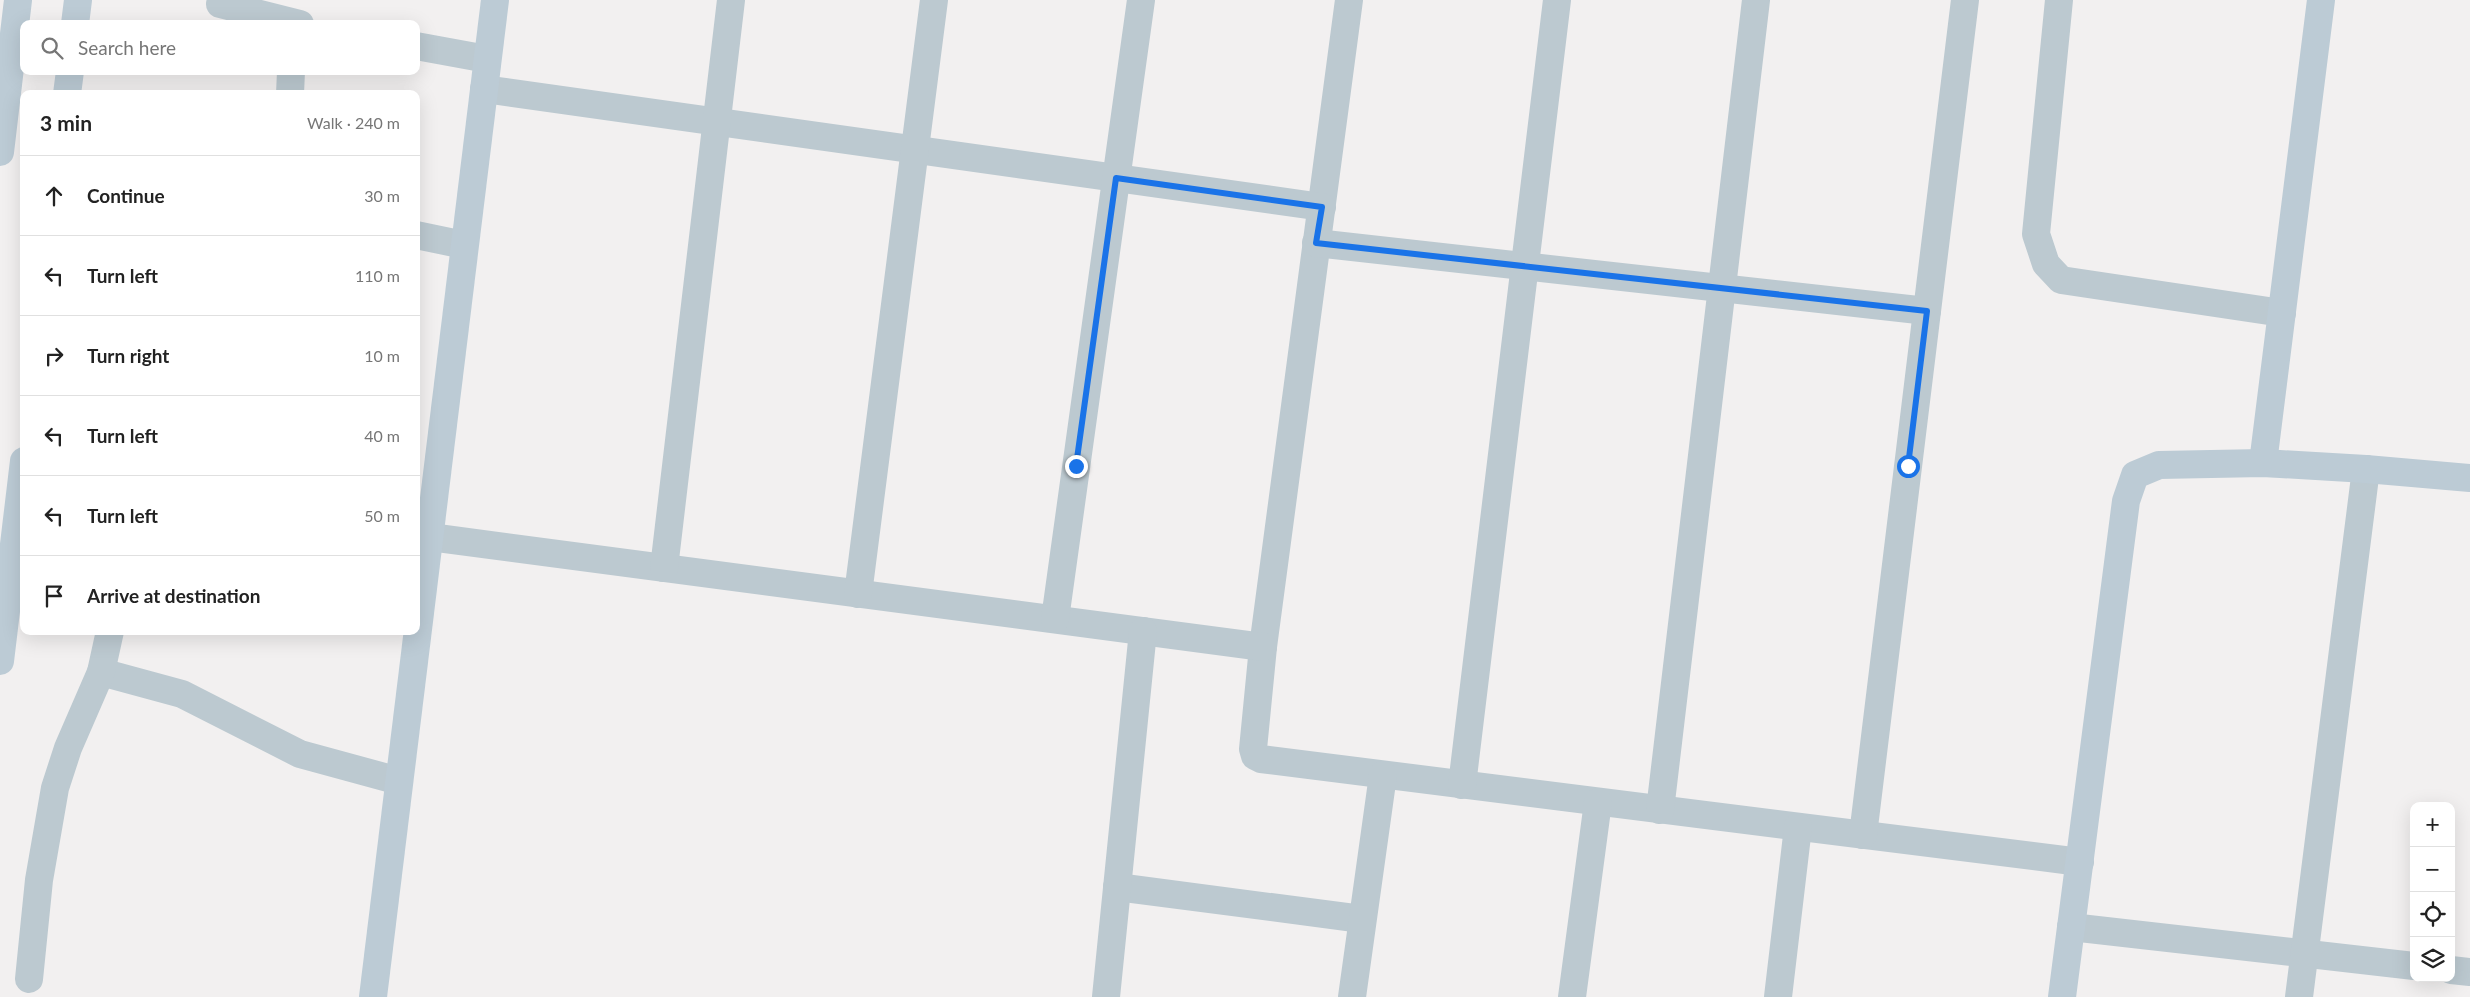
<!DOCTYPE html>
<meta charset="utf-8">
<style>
body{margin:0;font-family:Lato,sans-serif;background:#f6f6f6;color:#222}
.controls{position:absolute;right:15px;bottom:15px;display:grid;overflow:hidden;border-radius:10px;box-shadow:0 5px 20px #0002}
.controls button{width:45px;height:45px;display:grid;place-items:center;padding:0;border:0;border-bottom:1px solid #e0e0e0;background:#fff;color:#222;font:25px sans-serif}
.stop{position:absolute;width:15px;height:15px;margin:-11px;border:4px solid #1a73e8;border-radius:50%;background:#fff}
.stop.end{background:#1a73e8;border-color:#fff;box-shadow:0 1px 5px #0008}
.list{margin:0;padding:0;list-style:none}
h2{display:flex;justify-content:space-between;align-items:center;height:65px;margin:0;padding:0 20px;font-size:21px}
h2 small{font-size:16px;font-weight:400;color:#767676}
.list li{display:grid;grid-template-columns:32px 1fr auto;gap:15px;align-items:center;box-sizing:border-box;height:80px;padding:0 20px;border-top:1px solid #e0e0e0}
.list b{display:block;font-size:19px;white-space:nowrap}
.list em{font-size:16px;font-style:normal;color:#767676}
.icon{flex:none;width:28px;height:28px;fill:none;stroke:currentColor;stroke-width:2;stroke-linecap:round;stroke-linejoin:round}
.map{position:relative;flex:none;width:2470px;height:997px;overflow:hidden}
.search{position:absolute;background:#fff;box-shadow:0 5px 20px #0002;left:20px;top:20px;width:400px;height:55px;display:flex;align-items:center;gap:12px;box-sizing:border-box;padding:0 18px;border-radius:10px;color:#767676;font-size:19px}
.panel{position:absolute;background:#fff;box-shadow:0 5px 20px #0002;left:20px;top:90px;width:400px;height:545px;border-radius:10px}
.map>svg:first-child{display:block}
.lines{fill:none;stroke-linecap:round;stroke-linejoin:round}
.street{stroke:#bcc9d0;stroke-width:28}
.secondary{stroke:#bccbd5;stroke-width:28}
.route{stroke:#1a73e8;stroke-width:6}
</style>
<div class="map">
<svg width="2470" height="997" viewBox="0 0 2470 997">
<rect width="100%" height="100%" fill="#f2f0f0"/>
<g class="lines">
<!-- street -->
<g class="street">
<path d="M 1349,0 L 1263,647 L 1253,749 L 1255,756 L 1261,759 L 2080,862"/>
<path d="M 2059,0 L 2036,234 L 2046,264 L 2061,280 L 2282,313"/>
<path d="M 220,4 L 300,24"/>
<path d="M 416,46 L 487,59"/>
<path d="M 484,89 L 1322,207"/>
<path d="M 290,94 L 291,71"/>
<path d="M 416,235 L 464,245"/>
<path d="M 1316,243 L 1927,311"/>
<path d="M 430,537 L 1263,647"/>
<path d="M 664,568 L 731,0"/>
<path d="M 858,594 L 934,0"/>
<path d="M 1055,619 L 1141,0"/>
<path d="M 101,672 L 182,694 L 300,754 L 399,781"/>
<path d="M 1462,785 L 1557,0"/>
<path d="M 1660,810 L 1756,0"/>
<path d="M 1863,835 L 1965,0"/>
<path d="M 1117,887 L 1362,919"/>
<path d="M 2071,927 L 2414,966"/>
<path d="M 2451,970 L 2470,972"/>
<path d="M 29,979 L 39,880 L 55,788 L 68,748 L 101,672 L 110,631"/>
<path d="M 1106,997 L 1143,631"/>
<path d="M 1352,997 L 1383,775"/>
<path d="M 1572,997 L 1598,802"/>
<path d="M 1778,997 L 1798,827"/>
<path d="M 2299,997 L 2366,469"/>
</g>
<!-- secondary -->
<g class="secondary">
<path d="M 75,24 L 78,0"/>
<path d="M 67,94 L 70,71"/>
<path d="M 0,152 L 18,0"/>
<path d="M 2263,463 L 2321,0"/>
<path d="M 0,661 L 24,461"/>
<path d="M 373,997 L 495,0"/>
<path d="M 2062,997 L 2126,501 L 2135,475 L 2159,465 L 2263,463 L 2366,469 L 2470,478"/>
</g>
</g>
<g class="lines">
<!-- route -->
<path class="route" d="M 1076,466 L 1116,178 L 1322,207 L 1316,243 L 1927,311 L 1908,466"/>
</g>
</svg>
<div class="controls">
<button>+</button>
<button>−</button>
<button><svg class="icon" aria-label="locate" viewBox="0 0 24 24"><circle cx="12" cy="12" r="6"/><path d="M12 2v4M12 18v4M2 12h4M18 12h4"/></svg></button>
<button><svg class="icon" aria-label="layers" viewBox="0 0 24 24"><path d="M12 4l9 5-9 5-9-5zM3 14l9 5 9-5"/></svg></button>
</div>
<div class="stop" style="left:1908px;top:466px"></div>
<div class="stop end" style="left:1076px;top:466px"></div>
<div class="search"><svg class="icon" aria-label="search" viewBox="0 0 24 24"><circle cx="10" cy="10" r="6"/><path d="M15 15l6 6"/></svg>Search here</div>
<section class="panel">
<h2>3 min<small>Walk · 240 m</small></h2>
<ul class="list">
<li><svg class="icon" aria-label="ahead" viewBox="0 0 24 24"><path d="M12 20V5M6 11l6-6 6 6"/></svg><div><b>Continue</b></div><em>30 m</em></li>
<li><svg class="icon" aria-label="left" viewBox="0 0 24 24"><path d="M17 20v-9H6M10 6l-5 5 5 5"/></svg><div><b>Turn left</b></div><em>110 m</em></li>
<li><svg class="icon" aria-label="right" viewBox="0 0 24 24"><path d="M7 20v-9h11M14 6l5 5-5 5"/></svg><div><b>Turn right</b></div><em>10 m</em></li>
<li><svg class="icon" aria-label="left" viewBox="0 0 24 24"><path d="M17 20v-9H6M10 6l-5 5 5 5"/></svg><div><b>Turn left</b></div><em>40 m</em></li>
<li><svg class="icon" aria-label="left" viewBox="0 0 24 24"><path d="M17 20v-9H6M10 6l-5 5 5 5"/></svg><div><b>Turn left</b></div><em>50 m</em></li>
<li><svg class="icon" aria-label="arrive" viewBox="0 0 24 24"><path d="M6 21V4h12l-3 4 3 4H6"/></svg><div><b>Arrive at destination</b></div></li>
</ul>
</section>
</div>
